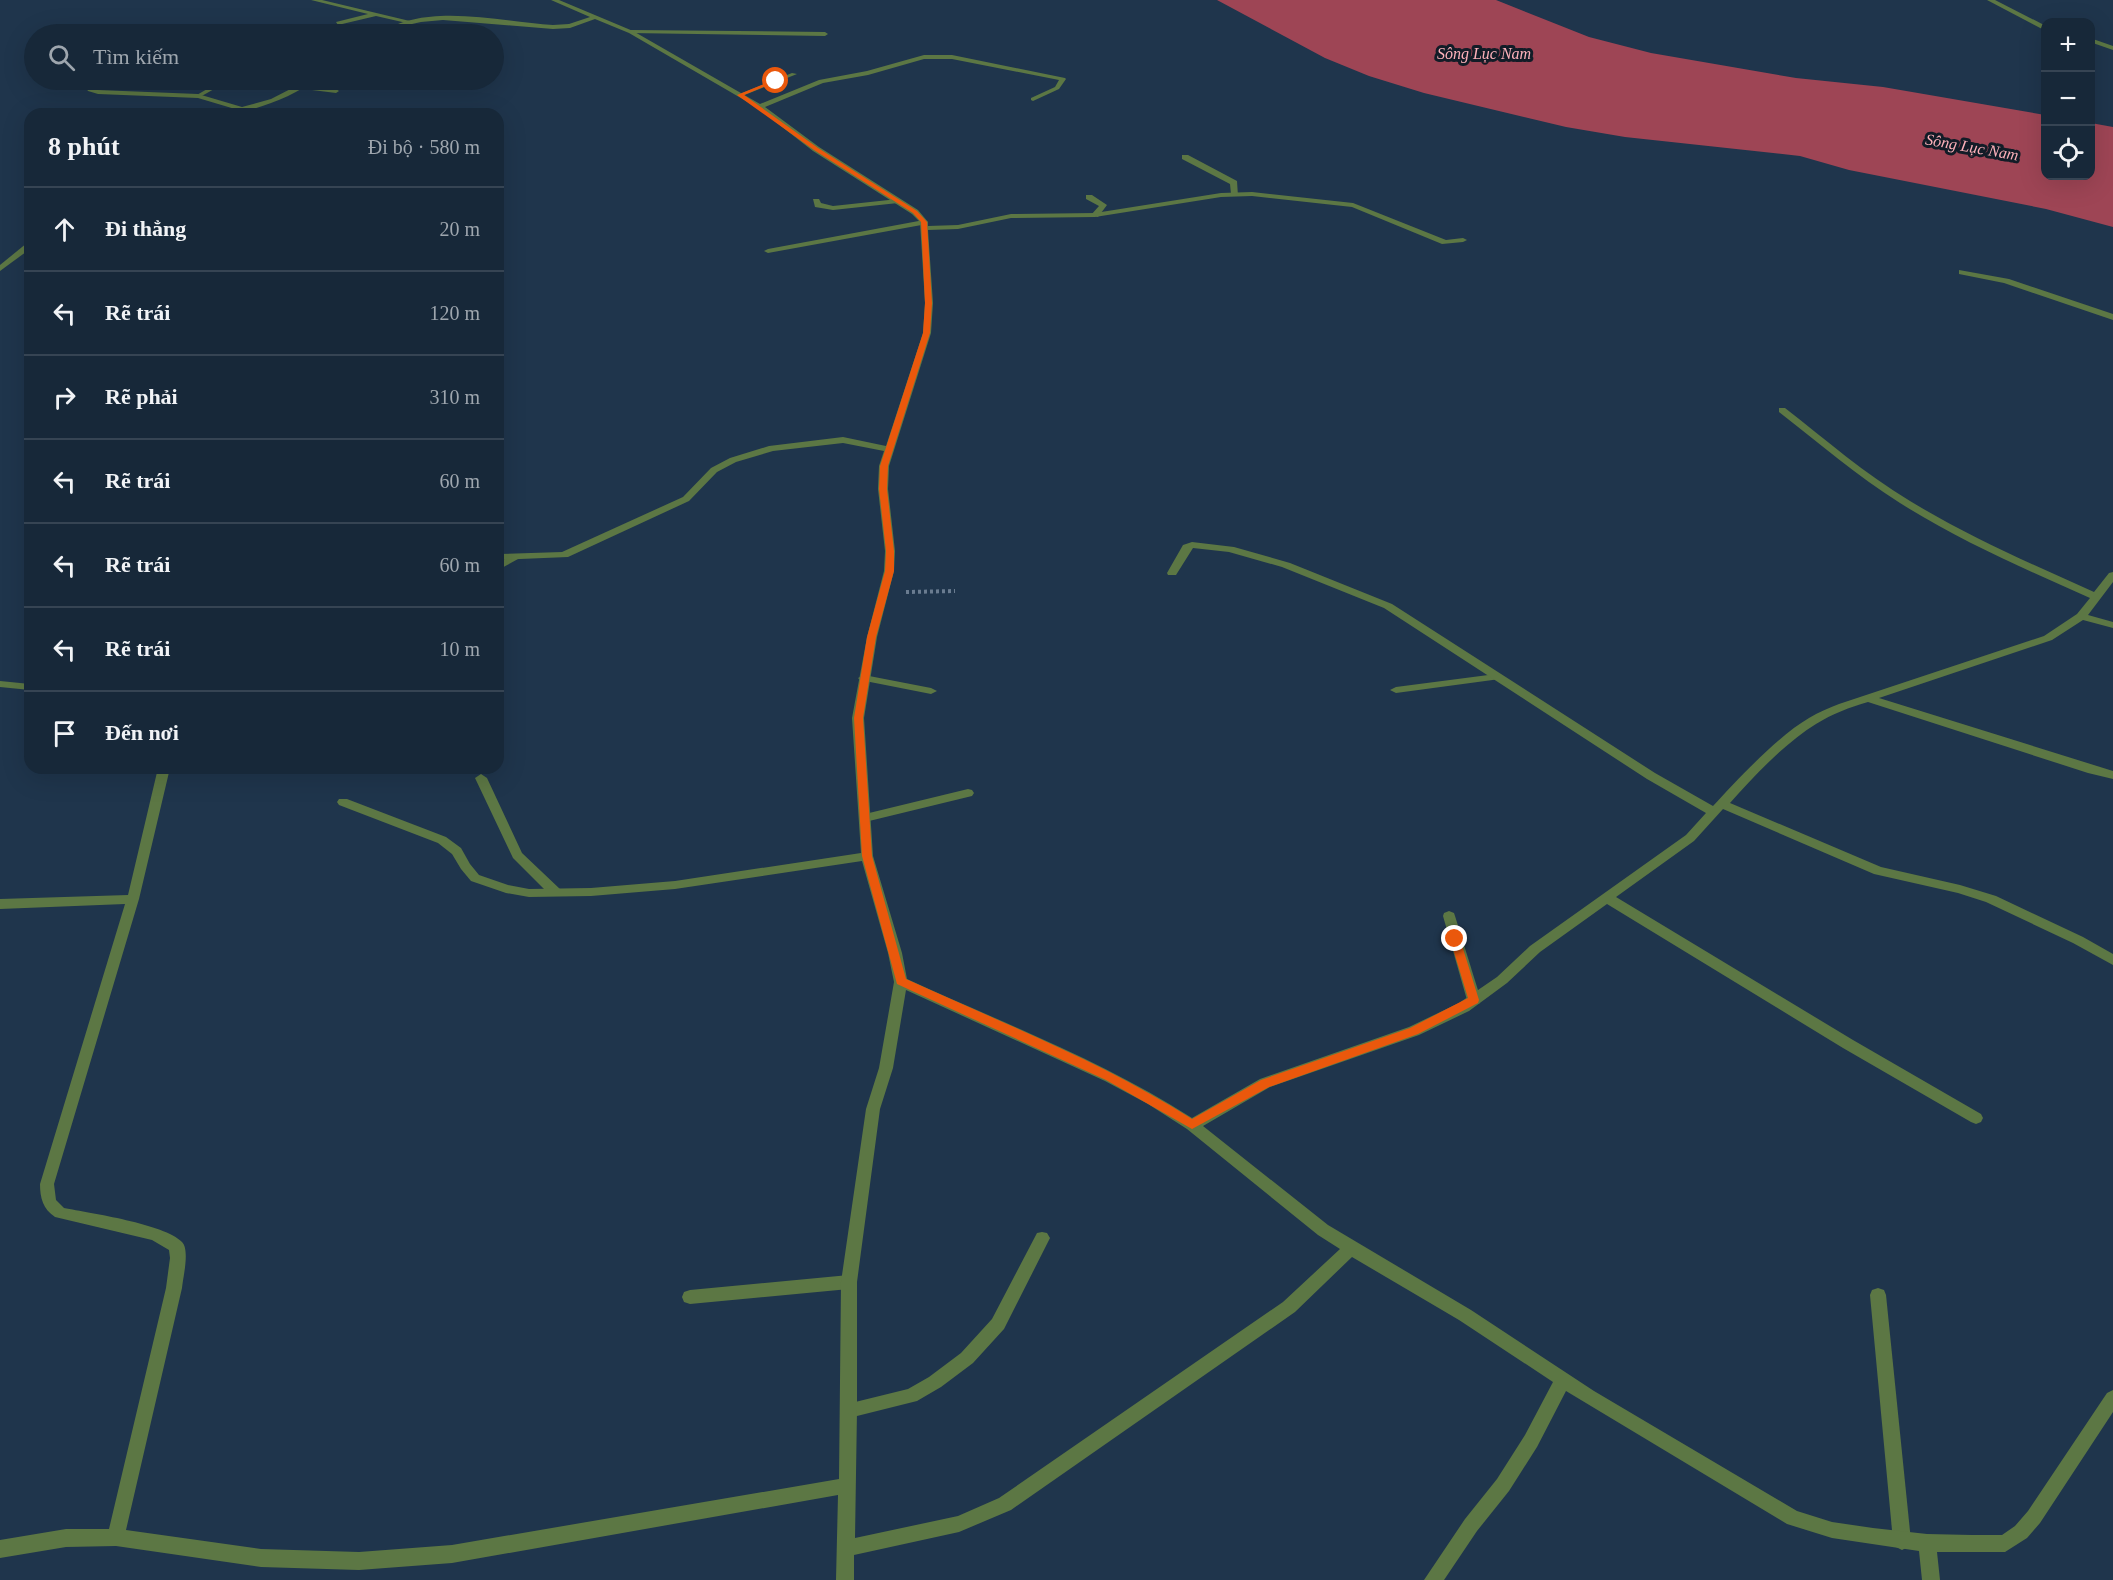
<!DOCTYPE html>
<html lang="vi">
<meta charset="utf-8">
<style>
body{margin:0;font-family:"Times New Roman",serif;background:#203041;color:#f1f3f6}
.controls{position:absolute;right:18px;top:18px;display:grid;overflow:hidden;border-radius:12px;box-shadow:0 6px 24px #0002}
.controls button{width:54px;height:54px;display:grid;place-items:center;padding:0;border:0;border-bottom:2px solid #364453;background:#172839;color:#f1f3f6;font:30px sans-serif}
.stop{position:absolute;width:18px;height:18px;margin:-14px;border:4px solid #ea580c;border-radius:50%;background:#fff}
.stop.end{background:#ea580c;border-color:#fff;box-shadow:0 2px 6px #0008}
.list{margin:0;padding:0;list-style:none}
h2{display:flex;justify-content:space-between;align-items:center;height:78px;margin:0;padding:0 24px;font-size:26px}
h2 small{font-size:20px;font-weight:400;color:#9ea6ae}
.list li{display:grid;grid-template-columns:39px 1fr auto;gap:18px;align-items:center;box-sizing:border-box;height:84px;padding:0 24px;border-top:2px solid #364453}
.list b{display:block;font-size:22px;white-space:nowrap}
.list em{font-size:20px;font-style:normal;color:#9ea6ae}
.icon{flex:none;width:33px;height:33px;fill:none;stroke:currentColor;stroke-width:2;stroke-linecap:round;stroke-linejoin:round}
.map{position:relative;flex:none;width:2113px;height:1580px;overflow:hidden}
.search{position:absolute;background:#172839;box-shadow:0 6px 24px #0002;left:24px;top:24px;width:480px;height:66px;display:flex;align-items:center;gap:15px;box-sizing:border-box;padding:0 21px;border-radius:33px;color:#9ea6ae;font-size:22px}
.panel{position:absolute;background:#172839;box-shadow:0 6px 24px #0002;left:24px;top:108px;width:480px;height:666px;border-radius:18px}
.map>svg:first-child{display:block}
.water{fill:#9e4555}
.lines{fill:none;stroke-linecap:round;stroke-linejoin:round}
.path{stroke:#6a7c90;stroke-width:4;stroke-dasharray:3 3;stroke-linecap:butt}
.lane{fill:#5c7744;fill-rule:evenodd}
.street{fill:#5c7744;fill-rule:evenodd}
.route{fill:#ea580c}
.labels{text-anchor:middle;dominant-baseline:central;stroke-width:6;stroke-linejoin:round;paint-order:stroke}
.far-water-label{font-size:16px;font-style:italic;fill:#fcb0b9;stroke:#121c27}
</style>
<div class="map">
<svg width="2113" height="1580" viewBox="0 0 2113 1580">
<rect width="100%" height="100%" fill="#1f354c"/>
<!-- water -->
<path class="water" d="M 1217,0 L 1496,0 L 1589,37 L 1651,53 L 1796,78 L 1883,87 L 2045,115 L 2046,176 L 2090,176 L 2091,123 L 2113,127 L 2113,227 L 2046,209 L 1849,170 L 1800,156 L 1625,137 L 1566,127 L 1424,93 L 1369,76 L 1325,58 Z"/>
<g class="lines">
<!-- path -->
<path class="path" d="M 906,592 L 955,591"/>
<!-- lane -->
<g class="lane">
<path d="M 311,0 L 322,0 L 414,22 L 411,24 L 376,16 L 338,25 L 336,22 L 368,14 Z"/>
<path d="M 631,30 L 825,32 L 828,34 L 825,36 L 629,33 L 629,31 Z"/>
<path d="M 792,73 L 797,74 L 742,96 L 737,95 Z"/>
<path d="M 223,80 L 230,80 L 200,97 L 195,96 Z"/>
<path d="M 298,85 L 336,89 L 339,91 L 336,93 L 296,88 L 296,86 Z"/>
<path d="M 1182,155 L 1188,155 L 1237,181 L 1238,196 L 1231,194 L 1230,184 L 1182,159 Z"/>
<path d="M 1086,195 L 1092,195 L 1107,205 L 1098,217 L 1091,215 L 1099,206 L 1086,199 Z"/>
<path d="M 813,199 L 819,199 L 821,203 L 833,206 L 898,199 L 902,201 L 898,203 L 833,210 L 815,207 Z"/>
<path d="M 924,220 L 928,222 L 927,224 L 768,253 L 764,251 L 768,249 Z"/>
<path d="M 514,554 L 519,557 L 518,559 L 498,570 L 498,563 Z"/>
<path d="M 1496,674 L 1502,677 L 1500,679 L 1396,693 L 1390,690 L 1396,687 Z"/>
<path d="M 864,675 L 931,688 L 937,691 L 931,694 L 860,680 L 858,678 Z"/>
<path d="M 481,774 L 487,778 L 522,853 L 561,890 L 562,893 L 561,896 L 551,896 L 513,858 L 475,778 Z"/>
<path d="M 968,789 L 972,790 L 974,793 L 972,796 L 865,822 L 859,818 L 865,814 Z"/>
<path d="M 1449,911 L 1454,913 L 1455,916 L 1481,1000 L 1479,1004 L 1469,1004 L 1467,1000 L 1443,916 L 1444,913 Z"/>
<path d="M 1042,1232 L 1047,1233 L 1050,1238 L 1004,1329 L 973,1363 L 941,1387 L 917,1401 L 849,1418 L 843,1415 L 841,1410 L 843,1405 L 908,1389 L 929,1377 L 961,1353 L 992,1319 L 1037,1233 Z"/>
<path d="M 849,1275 L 855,1277 L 857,1282 L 855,1287 L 849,1289 L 690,1304 L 684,1302 L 682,1297 L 684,1292 L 690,1290 Z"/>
<path d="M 1878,1288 L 1884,1290 L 1886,1295 L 1911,1541 L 1908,1547 L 1902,1550 L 1896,1547 L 1893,1541 L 1870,1295 L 1872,1290 Z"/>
</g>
<!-- street -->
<g class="street">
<path d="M 551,0 L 559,0 L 633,31 L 760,104 L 819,80 L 867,71 L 924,55 L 952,55 L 1065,78 L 1066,79 L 1059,89 L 1033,101 L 1031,100 L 1031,98 L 1055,87 L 1059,80 L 952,59 L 924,59 L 868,75 L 823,83 L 765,107 L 819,147 L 918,210 L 928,222 L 928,226 L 958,225 L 1011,214 L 1095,213 L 1221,193 L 1252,192 L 1353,203 L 1446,240 L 1463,238 L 1467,240 L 1463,242 L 1442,244 L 1352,207 L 1252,196 L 1221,197 L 1095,217 L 1011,218 L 958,229 L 928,230 L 933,303 L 931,333 L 889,466 L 888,489 L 895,551 L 894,571 L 877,637 L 864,718 L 873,856 L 902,953 L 907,979 C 1003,1023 1103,1061 1192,1118 L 1260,1079 L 1409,1027 L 1459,1003 L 1497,977 L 1530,946 L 1686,835 L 1706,813 L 1647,779 L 1384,608 L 1282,567 L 1229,552 L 1193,548 L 1176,575 L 1168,575 L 1167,573 L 1183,545 L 1192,542 L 1234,547 L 1290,563 L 1392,604 L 1655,773 L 1713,806 C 1738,779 1778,736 1809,718 C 1819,712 1829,708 1839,704 L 2044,636 L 2077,614 L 2090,598 C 2025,569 1960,541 1900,503 C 1857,476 1819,443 1779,412 L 1779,408 L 1785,408 C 1826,440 1865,474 1910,501 C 1969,537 2032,564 2094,592 L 2109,573 L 2113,572 L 2113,582 L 2088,615 L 2113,622 L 2113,628 L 2083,620 L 2052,640 L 1879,698 L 2113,771 L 2113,779 L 2088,773 L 1868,702 C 1850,707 1832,714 1816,724 C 1785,743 1754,776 1730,803 L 1881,867 L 1960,885 L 1996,896 L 2083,937 L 2113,954 L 2113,965 L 2073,943 L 1986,902 L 1958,893 L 1874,874 L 1723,809 L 1694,841 L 1616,897 L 1853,1040 L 1981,1114 L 1983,1118 L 1981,1122 L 1976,1124 L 1971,1122 L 1843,1048 L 1607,904 L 1540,952 L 1507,983 L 1469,1011 L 1419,1035 L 1270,1087 L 1203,1126 L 1328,1225 L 1471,1310 L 1594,1391 L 1797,1511 L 1832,1522 L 1873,1528 L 1927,1534 L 1972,1535 L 2002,1535 L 2015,1526 L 2028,1511 L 2107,1393 L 2113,1390 L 2113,1412 L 2040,1523 L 2027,1538 L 2005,1552 L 1937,1552 L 1940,1580 L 1922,1580 L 1919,1551 L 1832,1538 L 1787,1524 L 1566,1391 L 1537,1447 L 1509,1491 L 1477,1531 L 1444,1580 L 1424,1580 L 1465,1519 L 1497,1479 L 1525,1435 L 1553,1382 L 1459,1320 L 1352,1257 L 1295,1312 L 1011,1510 L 959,1532 L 854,1555 L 854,1580 L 836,1580 L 838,1495 L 452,1563 L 359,1570 L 261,1567 L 116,1546 L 66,1547 L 0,1558 L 0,1540 L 66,1529 L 109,1529 L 166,1288 L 170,1258 L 169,1250 L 152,1240 L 55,1217 C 43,1209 40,1198 40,1184 L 125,904 L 0,909 L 0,899 L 128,895 L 158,768 L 170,768 L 139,899 L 54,1184 L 56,1200 L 64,1208 C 90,1213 165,1224 182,1242 C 190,1250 183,1277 182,1288 L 126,1530 L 261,1549 L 359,1552 L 452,1545 L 839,1479 L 841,1282 L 866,1109 L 879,1068 L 894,982 L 888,953 L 862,861 L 675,889 L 591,896 L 529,897 L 506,893 L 471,881 L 461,869 L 452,854 L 438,843 L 339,805 L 337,802 L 339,799 L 347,799 L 446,837 L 461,848 L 470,864 L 479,875 L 508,885 L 529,889 L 591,888 L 675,881 L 861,853 L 852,718 L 867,637 L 884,571 L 885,551 L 878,489 L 879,466 L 884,451 L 843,443 L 773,451 L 736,462 L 717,472 L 689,501 L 568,557 L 498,560 L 498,554 L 562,552 L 683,497 L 711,468 L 730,458 L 769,446 L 843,437 L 886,446 L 923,333 L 925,303 L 920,222 L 912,214 L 813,151 L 758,108 L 629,33 L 595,19 L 570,28 L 553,29 L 443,20 L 421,22 L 403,26 L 387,34 L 380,34 C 424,1 502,22 553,25 L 569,24 L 590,17 ZM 906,990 L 1105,1081 L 1148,1104 L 1187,1129 L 1318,1235 L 1340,1249 L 1283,1302 L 999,1498 L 958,1516 L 855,1538 L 857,1410 L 857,1282 L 880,1109 L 893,1068 Z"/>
<path d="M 1987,0 L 1995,0 L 2046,26 L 2046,31 Z"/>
<path d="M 2090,38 L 2113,46 L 2113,50 L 2090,42 Z"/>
<path d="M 86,80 L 92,80 L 90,85 L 93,89 L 98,90 L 198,94 L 242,107 L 271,99 L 308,80 L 315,80 C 293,97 249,114 221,114 L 235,109 L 198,98 L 98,94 L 88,91 L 84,85 Z"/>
<path d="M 27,243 L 30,243 L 30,249 L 0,271 L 0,265 Z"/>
<path d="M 1959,270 L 2009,279 L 2113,314 L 2113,320 L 2004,283 L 1959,274 Z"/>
<path d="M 0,681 L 30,684 L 30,690 L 0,687 Z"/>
</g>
</g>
<!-- route -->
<path class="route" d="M 774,80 L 778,81 L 744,95 L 818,148 L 917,211 L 927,222 L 932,303 L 930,333 L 888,466 L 887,489 L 894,551 L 894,571 L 876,637 L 863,718 L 872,856 L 906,979 C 1002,1023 1103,1062 1192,1119 L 1261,1080 L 1410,1028 L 1468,998 L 1450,939 L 1451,936 L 1455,935 L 1460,939 L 1479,1000 L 1478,1003 L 1418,1034 L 1269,1087 L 1192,1129 L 1106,1080 L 897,984 L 862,856 L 854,718 L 867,637 L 885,571 L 886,551 L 879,489 L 880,466 L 923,333 L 925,303 L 921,222 L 913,213 L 814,150 L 737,95 Z"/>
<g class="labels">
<!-- far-water labels -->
<g class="far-water-label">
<text x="1484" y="53">Sông Lục Nam</text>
<text transform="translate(1972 147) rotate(10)">Sông Lục Nam</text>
</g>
</g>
</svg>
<div class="controls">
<button>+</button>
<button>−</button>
<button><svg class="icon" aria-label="locate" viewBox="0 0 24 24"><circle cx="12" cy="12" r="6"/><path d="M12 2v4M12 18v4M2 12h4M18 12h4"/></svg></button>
</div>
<div class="stop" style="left:776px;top:81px"></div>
<div class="stop end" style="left:1455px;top:939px"></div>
<div class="search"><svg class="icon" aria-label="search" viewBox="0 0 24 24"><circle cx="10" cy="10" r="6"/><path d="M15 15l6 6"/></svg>Tìm kiếm</div>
<section class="panel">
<h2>8 phút<small>Đi bộ · 580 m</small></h2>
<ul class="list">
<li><svg class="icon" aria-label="ahead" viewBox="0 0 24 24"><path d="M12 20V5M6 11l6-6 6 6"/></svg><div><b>Đi thẳng</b></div><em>20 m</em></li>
<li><svg class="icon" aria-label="left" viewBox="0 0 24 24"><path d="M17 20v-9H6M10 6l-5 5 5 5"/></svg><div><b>Rẽ trái</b></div><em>120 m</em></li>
<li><svg class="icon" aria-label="right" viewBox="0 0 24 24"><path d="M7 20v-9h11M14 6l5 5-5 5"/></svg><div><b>Rẽ phải</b></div><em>310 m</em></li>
<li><svg class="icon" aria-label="left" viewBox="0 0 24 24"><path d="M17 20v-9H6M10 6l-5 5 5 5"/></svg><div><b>Rẽ trái</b></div><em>60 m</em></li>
<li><svg class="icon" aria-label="left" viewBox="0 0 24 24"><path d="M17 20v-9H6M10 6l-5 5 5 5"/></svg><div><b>Rẽ trái</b></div><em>60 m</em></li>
<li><svg class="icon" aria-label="left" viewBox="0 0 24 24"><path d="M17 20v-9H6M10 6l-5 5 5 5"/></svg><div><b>Rẽ trái</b></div><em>10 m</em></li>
<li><svg class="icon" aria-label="arrive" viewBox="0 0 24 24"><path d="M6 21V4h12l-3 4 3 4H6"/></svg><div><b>Đến nơi</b></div></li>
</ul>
</section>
</div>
